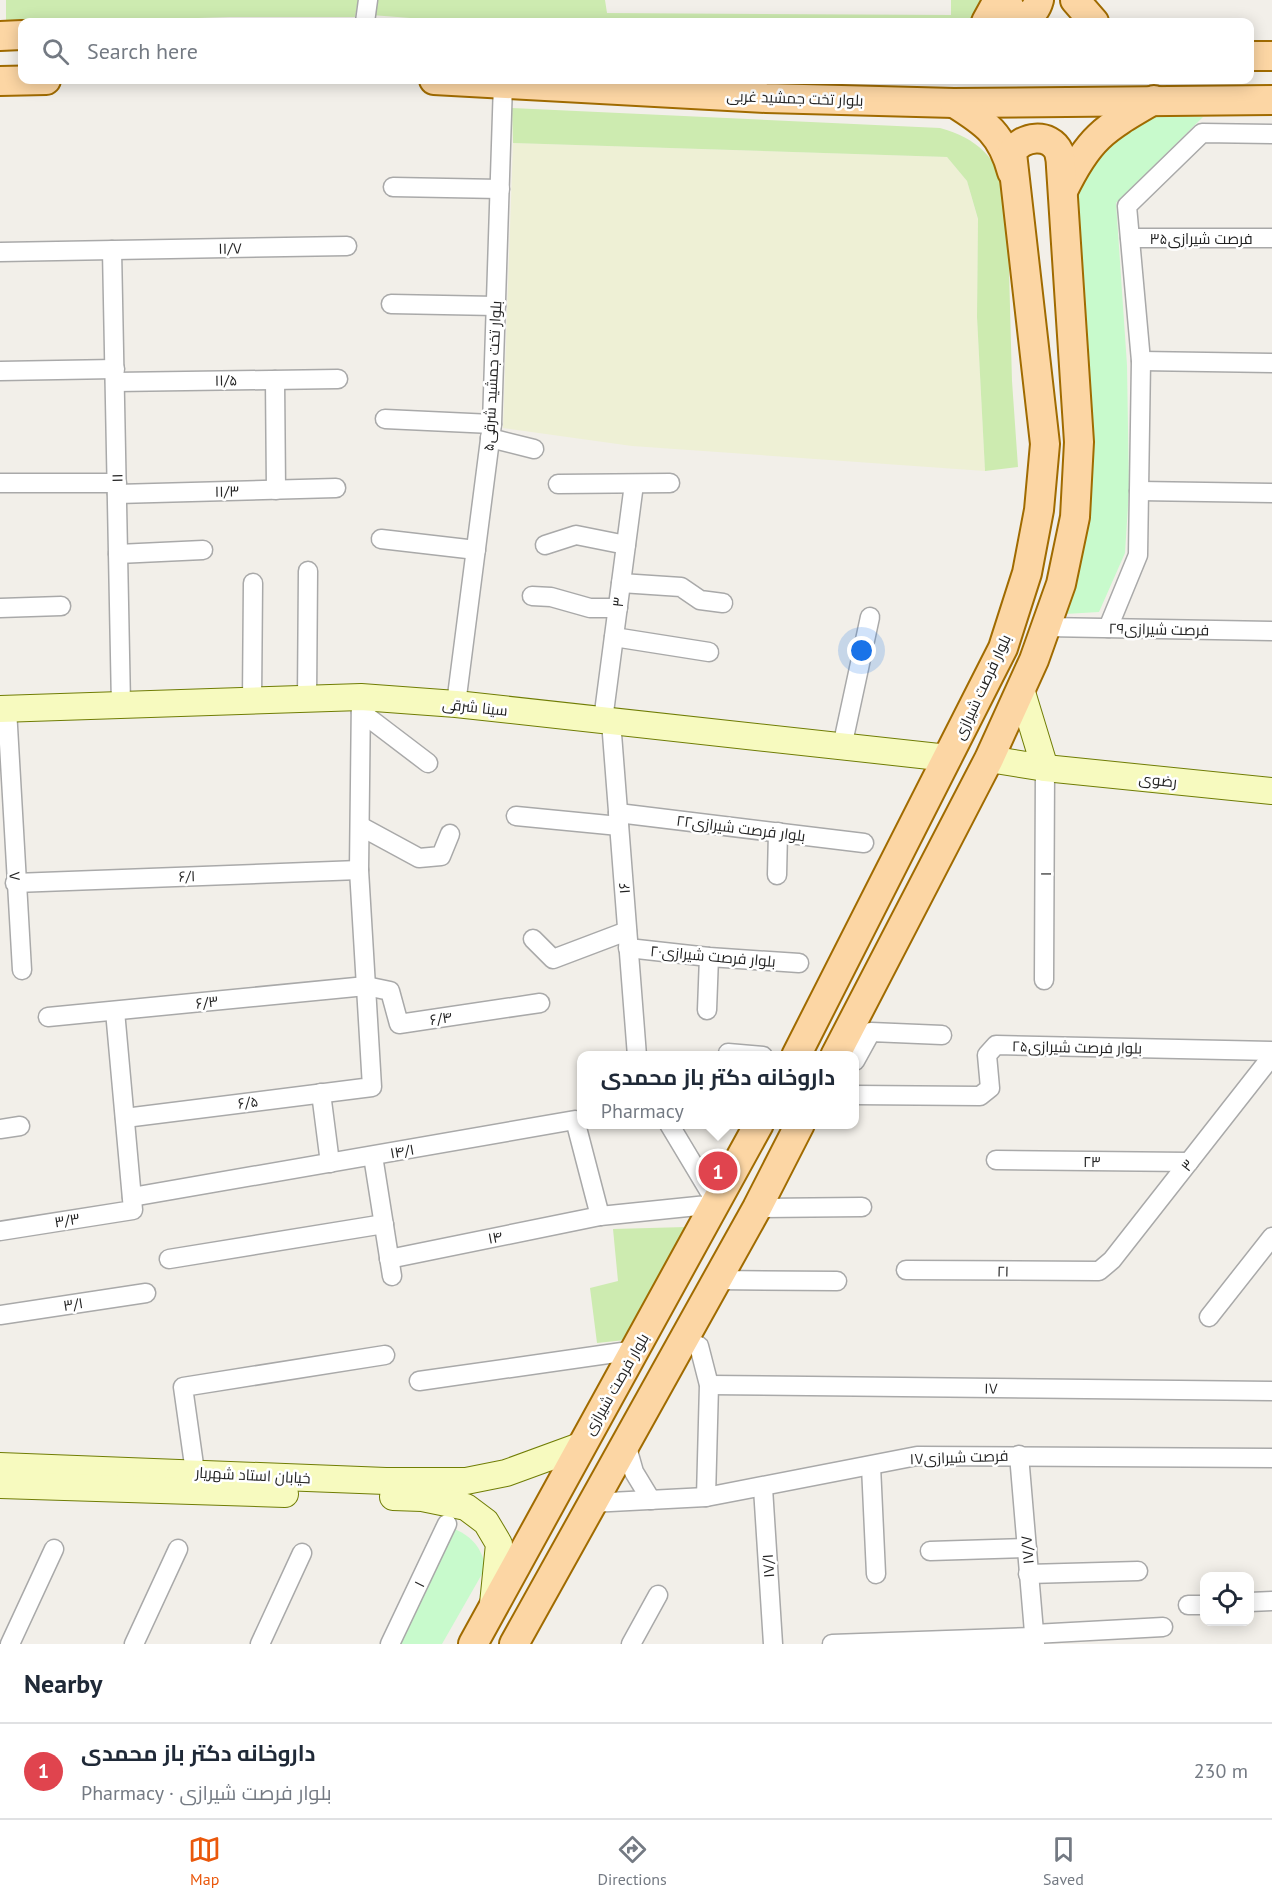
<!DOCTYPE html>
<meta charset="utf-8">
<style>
body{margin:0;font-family:"PT Sans",Cairo,sans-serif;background:#f2f2f3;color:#1f2937}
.controls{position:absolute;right:18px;bottom:18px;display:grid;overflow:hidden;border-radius:12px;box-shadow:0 3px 15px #0003}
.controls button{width:54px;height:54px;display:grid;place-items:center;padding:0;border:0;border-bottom:2px solid #e0e1e3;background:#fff;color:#1f2937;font:30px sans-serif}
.you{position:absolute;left:862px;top:651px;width:21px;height:21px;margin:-15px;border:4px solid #fff;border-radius:50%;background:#1a73e8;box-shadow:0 0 0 9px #1a73e833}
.badge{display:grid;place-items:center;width:39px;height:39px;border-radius:50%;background:#ea580c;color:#fff;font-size:20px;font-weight:700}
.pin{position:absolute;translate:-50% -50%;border:3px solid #fff;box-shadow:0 2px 6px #0006}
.popup{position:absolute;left:577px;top:1051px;width:282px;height:78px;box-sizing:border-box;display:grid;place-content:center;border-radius:12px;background:#fff;filter:drop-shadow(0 2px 4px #0005);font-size:20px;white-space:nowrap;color:#747a83}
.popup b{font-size:22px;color:#1f2937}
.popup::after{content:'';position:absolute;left:50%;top:100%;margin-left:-12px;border:12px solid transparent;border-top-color:#fff}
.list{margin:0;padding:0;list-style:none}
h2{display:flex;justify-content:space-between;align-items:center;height:78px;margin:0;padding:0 24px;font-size:26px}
h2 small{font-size:20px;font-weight:400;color:#747a83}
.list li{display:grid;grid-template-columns:39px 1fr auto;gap:18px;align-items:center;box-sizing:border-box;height:96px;padding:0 24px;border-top:2px solid #e0e1e3}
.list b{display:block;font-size:22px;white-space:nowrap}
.list p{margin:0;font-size:20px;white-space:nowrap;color:#747a83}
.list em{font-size:20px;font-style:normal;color:#747a83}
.icon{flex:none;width:33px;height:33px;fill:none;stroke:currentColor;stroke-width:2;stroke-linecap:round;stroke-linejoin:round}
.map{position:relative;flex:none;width:1272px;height:1644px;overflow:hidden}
.search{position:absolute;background:#fff;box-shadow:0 3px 15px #0003;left:18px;right:18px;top:18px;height:66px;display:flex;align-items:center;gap:15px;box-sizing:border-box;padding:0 21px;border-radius:12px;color:#747a83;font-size:22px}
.sheet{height:174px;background:#fff}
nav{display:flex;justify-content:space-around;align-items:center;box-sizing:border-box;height:84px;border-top:2px solid #e0e1e3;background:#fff;font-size:16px;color:#747a83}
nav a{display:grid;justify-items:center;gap:3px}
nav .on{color:#ea580c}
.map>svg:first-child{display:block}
.farmland{fill:#eef0d5}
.grass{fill:#cdebb0}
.park{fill:#c8facc}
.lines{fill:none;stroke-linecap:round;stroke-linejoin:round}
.street-casing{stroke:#a9a9a9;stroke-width:21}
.secondary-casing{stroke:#707d05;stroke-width:28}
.primary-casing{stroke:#a06b00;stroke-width:32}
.street{stroke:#fff;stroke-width:18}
.secondary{stroke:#f7fabf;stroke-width:26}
.primary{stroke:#fcd6a4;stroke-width:28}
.labels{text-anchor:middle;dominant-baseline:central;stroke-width:5;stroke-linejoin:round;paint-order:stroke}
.street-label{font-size:15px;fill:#222;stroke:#fff}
</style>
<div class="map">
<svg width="1272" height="1644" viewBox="0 0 1272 1644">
<rect width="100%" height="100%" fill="#f2efe9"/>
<!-- farmland -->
<path class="farmland" d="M 513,143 L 947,157 L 967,181 L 978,220 L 977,317 L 985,471 L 632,446 L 503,428 Z"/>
<!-- grass -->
<g class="grass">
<path d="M 6,0 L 358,0 L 355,17 L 230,17 L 6,24 Z"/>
<path d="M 374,0 L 605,0 L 607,13 L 951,15 L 951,0 L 987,0 L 975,22 L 463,22 L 371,15 Z"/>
<path d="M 512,108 L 940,128 C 977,138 998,158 1007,196 L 1012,381 L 1018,467 L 985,471 L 977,317 L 978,219 L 967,181 L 947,157 L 513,143 Z"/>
<path d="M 686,1227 L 625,1340 L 597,1343 L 590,1288 L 618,1281 L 613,1229 Z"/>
</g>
<!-- park -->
<g class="park">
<path d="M 1162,115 L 1203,117 L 1116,203 L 1127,365 L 1129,490 L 1125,553 L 1099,612 L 1065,614 L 1077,203 C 1080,188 1081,171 1090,158 C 1098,145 1146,119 1162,115 Z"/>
<path d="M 455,1529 C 473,1538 480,1546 486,1567 L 442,1644 L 399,1644 Z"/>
</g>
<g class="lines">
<!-- street casing -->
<g class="street-casing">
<g id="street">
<path d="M 365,22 L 368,0"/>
<path d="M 393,187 L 500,189"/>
<path d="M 1130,238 L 1272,238"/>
<path d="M 112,250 L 121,705"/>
<path d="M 0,252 L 347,246"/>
<path d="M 391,304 L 496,306"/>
<path d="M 1141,361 L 1272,363"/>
<path d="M 0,371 L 115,369"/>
<path d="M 275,380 L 276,490"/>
<path d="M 115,382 L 338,379"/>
<path d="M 385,419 L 492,424"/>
<path d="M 490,438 L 534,449"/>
<path d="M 0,483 L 117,483"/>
<path d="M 558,484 L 670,483"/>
<path d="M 1139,491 L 1272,493"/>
<path d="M 117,494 L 336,488"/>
<path d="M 381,539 L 476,550"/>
<path d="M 545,545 L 576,535 L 626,545"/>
<path d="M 118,554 L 203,550"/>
<path d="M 621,583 L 681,587 L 700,600 L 723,603"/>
<path d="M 532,596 L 551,597 L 590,608 L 618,608"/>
<path d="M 0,608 L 61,606"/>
<path d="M 1046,627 L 1272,631"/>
<path d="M 1108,628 L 1138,555 L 1141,361 L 1127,206 L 1202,133 L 1272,134"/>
<path d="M 614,637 L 709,652"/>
<path d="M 307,699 L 308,571"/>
<path d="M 252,701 L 253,583"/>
<path d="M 456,704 L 492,424 L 503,83"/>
<path d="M 7,709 L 22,970"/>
<path d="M 361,712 L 428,763"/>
<path d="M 603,720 L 634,484"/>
<path d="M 611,721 L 637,1056"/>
<path d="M 842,747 L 870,617"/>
<path d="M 618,813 L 864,843"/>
<path d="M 516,816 L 619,826"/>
<path d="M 360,826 L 419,858 L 441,856 L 450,834"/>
<path d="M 777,875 L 778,832"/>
<path d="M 15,883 L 359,870"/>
<path d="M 533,939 L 553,959 L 627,931"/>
<path d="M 628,948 L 709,957 L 799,963"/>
<path d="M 1044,980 L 1045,768"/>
<path d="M 707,1010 L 709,957"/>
<path d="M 48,1017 L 366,986 L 390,991 L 399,1024 L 540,1003"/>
<path d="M 728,1053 L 763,1056"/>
<path d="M 855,1061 L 871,1032 L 942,1035"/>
<path d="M 321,1093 L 330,1163"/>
<path d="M 855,1095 L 980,1096 L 990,1088 L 987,1055 L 996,1045 L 1272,1051"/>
<path d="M 125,1118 L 372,1087 L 359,870 L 361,697"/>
<path d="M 0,1129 L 20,1126"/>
<path d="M 373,1156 L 392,1276"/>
<path d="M 996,1160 L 1189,1162"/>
<path d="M 132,1197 L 575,1120 L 600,1216"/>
<path d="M 757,1208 L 862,1207"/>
<path d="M 0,1231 L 133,1210 L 115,1011"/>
<path d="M 169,1259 L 384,1224"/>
<path d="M 389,1259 L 600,1216 L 717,1204 L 669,1124"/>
<path d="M 906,1270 L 1099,1271 L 1112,1260 L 1272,1056"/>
<path d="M 716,1280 L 837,1281"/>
<path d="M 0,1315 L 146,1293"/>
<path d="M 1209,1317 L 1272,1237"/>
<path d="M 699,1346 L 709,1385 L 706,1497"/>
<path d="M 419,1381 L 636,1350"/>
<path d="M 709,1385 L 1272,1391"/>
<path d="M 625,1440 L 634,1472 L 651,1500"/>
<path d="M 1019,1455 L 1035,1644"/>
<path d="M 871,1466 L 876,1574"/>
<path d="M 195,1472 L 183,1387 L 385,1355"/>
<path d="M 763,1488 L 773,1644"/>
<path d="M 591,1503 L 706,1497 L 917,1456 L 1272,1458"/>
<path d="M 930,1551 L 1027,1548"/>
<path d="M 1028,1574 L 1138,1571"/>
<path d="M 1250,1602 L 1272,1601"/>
<path d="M 1188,1605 L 1204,1605"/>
<path d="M 1034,1634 L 1163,1627"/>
<path d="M 10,1644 L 54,1549"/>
<path d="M 134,1644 L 178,1549"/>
<path d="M 260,1644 L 302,1553"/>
<path d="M 390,1644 L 447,1524"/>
<path d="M 631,1644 L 658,1595"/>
<path d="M 832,1644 L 1034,1637"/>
</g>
</g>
<!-- secondary casing -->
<g class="secondary-casing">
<g id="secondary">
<path d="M 0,709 L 361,697 L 456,704 L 948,758"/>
<path d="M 989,759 L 1045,768 L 1021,689"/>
<path d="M 1045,768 L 1272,791"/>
<path d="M 0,1466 L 386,1481 L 466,1481 L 506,1473 L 580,1446"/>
<path d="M 0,1485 L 285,1494"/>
<path d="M 393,1497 L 422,1498 L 466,1507 L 486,1522 L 499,1544 L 493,1604"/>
</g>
</g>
<!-- primary casing -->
<g class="primary-casing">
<g id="primary">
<path d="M 1007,0 L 1010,10 C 1022,22 1035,15 1039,0"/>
<path d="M 1075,0 L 1094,22"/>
<path d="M 986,22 L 998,0"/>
<path d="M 0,36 L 22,35"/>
<path d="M 1250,56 L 1272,56"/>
<path d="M 434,80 L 766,98 L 954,103 L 1272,100"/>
<path d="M 0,81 L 46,80"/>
<path d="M 954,103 C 986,123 1002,134 1012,172"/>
<path d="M 1063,191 C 1089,137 1104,129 1154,100"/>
<path d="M 796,1056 L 1003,648 L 1027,573 L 1039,510 L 1045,444 L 1012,153 C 1021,136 1050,132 1059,152 C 1060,156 1061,162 1061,167 L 1079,442 L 1075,517 L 1061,584 L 1034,660 L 989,759 L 835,1056"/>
<path d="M 473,1644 L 759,1124"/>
<path d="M 514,1644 L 757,1208 L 800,1124"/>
</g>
</g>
<!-- street -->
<use href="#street" class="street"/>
<!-- secondary -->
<use href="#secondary" class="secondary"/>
<!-- primary -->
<use href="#primary" class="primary"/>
</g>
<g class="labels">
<!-- street labels -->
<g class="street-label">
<text transform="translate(795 98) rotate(2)">بلوار تخت جمشید غربی</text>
<text x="1201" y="238">فرصت شیرازی۳۵</text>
<text transform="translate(230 248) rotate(-1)">۱۱/۷</text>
<text transform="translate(492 376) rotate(-87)">بلوار تخت جمشید شرقی۵</text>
<text transform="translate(226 380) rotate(-1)">۱۱/۵</text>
<text transform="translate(117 478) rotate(-91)">۱۱</text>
<text transform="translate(227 491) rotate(-1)">۱۱/۳</text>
<text transform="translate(618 602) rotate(-83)">۳</text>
<text transform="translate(1159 629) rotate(1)">فرصت شیرازی۲۹</text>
<text transform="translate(982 687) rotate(-65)">بلوار فرصت شیرازی</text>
<text transform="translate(475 707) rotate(6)">سینا شرقی</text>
<text transform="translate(1158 780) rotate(6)">رضوی</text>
<text transform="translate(741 828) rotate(7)">بلوار فرصت شیرازی۲۲</text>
<text transform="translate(1045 874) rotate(-90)">۱</text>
<text transform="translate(14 876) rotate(-93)">۸</text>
<text transform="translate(187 876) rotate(-2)">۶/۱</text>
<text transform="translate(624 888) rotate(-94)">۱۶</text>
<text transform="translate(713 956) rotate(5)">بلوار فرصت شیرازی۲۰</text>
<text transform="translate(207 1002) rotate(-6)">۶/۳</text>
<text transform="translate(441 1018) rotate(-9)">۶/۴</text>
<text transform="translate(1077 1047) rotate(1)">بلوار فرصت شیرازی۲۵</text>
<text transform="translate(248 1102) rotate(-7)">۶/۵</text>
<text transform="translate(402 1151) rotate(-10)">۱۴/۱</text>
<text x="1092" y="1161">۲۳</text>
<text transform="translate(1187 1165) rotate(-52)">۳</text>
<text transform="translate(67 1220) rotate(-9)">۳/۳</text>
<text transform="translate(495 1237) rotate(-11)">۱۴</text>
<text transform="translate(1003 1271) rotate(1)">۲۱</text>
<text transform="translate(73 1304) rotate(-9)">۳/۱</text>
<text transform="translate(616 1384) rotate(-60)">بلوار فرصت شیرازی</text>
<text transform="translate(991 1388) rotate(1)">۱۷</text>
<text transform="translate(959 1457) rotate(-2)">۱۷فرصت شیرازی</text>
<text transform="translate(253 1475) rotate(3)">خیابان استاد شهریار</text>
<text transform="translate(1027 1550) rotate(-95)">۱۷/۷</text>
<text transform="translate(768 1566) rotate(-94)">۱۷/۱</text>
<text transform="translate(419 1584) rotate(-64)">۱</text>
</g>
</g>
</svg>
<div class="controls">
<button><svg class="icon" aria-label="locate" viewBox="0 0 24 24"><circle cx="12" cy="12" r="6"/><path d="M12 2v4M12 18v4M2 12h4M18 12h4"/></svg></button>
</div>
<div class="you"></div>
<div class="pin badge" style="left:718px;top:1171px;background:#e0444e">1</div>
<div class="popup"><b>داروخانه دکتر باز محمدی</b>Pharmacy</div>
<div class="search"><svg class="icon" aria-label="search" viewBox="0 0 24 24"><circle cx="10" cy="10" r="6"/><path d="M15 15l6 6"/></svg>Search here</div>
</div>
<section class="sheet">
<h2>Nearby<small></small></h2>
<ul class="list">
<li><span class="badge" style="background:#e0444e">1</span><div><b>داروخانه دکتر باز محمدی</b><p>Pharmacy · بلوار فرصت شیرازی</p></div><em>230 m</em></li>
</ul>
</section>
<nav>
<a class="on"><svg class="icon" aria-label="map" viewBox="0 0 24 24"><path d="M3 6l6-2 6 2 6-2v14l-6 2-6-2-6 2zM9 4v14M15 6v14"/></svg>Map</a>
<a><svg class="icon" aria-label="directions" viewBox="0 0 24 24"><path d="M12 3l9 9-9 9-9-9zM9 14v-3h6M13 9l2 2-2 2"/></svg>Directions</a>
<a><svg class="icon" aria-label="saved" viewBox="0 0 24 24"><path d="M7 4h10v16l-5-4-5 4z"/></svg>Saved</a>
</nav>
